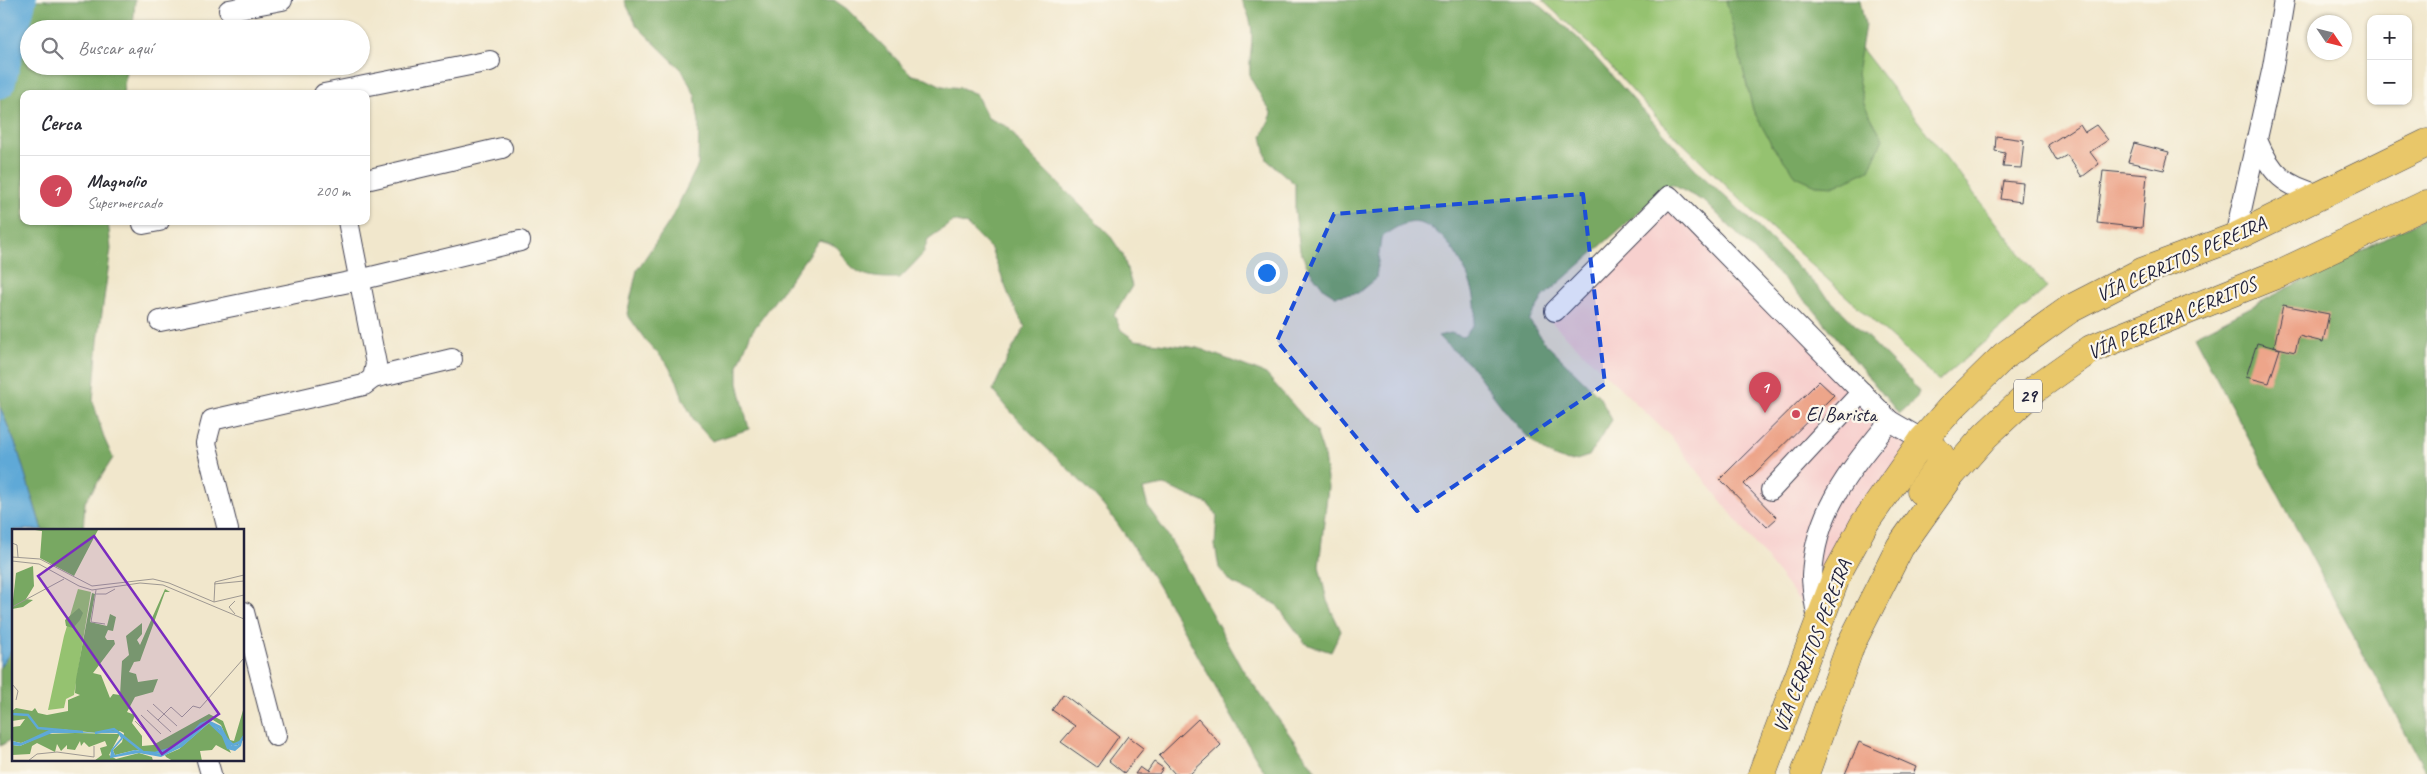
<!DOCTYPE html>
<html lang="es">
<meta charset="utf-8">
<style>
body{margin:0;font-family:Caveat,sans-serif;background:#f2f2f3;color:#2b2b33}
.controls{position:absolute;right:15px;top:15px;display:grid;overflow:hidden;border-radius:10px;box-shadow:0 1px 4px #0004}
.controls button{width:45px;height:45px;display:grid;place-items:center;padding:0;border:0;border-bottom:1px solid #e1e1e2;background:#fff;color:#2b2b33;font:25px sans-serif}
.compass{position:absolute;left:2307px;top:15px;width:45px;height:45px;border-radius:50%;background:#fff;box-shadow:0 1px 4px #0004;rotate:125deg}
.you{position:absolute;left:1266px;top:272px;width:18px;height:18px;margin:-12px;border:4px solid #fff;border-radius:50%;background:#1a73e8;box-shadow:0 0 0 8px #1a73e833}
.badge{display:grid;place-items:center;width:32px;height:32px;border-radius:50%;background:#d1495b;color:#fff;font-size:16px;font-weight:700}
.pin{position:absolute;translate:-50% -41px;filter:drop-shadow(0 1px 2px #0008)}
.pin::after{content:'';position:absolute;top:26px;width:18px;height:15px;background:inherit;clip-path:polygon(0 0,100% 0,50% 100%)}
.list{margin:0;padding:0;list-style:none}
h2{display:flex;justify-content:space-between;align-items:center;height:65px;margin:0;padding:0 20px;font-size:21px}
h2 small{font-size:16px;font-weight:400;color:#7c7c81}
.list li{display:grid;grid-template-columns:32px 1fr auto;gap:15px;align-items:center;box-sizing:border-box;height:70px;padding:0 20px;border-top:1px solid #e1e1e2}
.list b{display:block;font-size:19px;white-space:nowrap}
.list p{margin:0;font-size:16px;white-space:nowrap;color:#7c7c81}
.list em{font-size:16px;font-style:normal;color:#7c7c81}
.icon{flex:none;width:28px;height:28px;fill:none;stroke:currentColor;stroke-width:2;stroke-linecap:round;stroke-linejoin:round}
.map{position:relative;flex:none;width:2427px;height:774px;overflow:hidden}
.search{position:absolute;background:#fff;box-shadow:0 1px 4px #0004;left:20px;top:20px;width:350px;height:55px;display:flex;align-items:center;gap:12px;box-sizing:border-box;padding:0 18px;border-radius:28px;color:#7c7c81;font-size:19px}
.panel{position:absolute;background:#fff;box-shadow:0 1px 4px #0004;left:20px;top:90px;width:350px;height:135px;border-radius:10px}
.map>svg:first-child{display:block}
.built{fill:#f7d0ce}
.green{fill:#95c270;stroke:#5c7256}
.forest{fill:#78a862;stroke:#4d654e}
.water{fill:#5fa9d7;stroke:#406689}
.lines{fill:none;stroke-linecap:round;stroke-linejoin:round}
.river{stroke:#5fa9d7;stroke-width:31}
.building{fill:#eda58a}
.minor-casing{stroke:#414051;stroke-width:22}
.highway-casing{stroke:#414051;stroke-width:29}
.minor{stroke:#fff;stroke-width:20}
.highway{stroke:#e9c769;stroke-width:28}
.marked{fill:#1d4ed8;fill-opacity:0.2;stroke:#1d4ed8;stroke-width:4;stroke-dasharray:10 6;stroke-linejoin:round}
.poi-dot{fill:#d1495b;stroke:#fbf7ec;stroke-width:2}
.labels{text-anchor:middle;dominant-baseline:central;stroke-width:4.5;stroke-linejoin:round;paint-order:stroke}
.shield{fill:#fbf7ec;stroke:#636270;stroke-width:1}
.shield-label{font-size:19px;font-weight:bold;fill:#22223b}
.street-label{font-size:20px;fill:#22223b;stroke:#fbf7ec}
.poi-label{font-size:20px;fill:#22223b;stroke:#fbf7ec;text-anchor:start}
.inset-river{fill:none;stroke:#5fa9d7;stroke-width:2.5}
.inset-road{fill:none;stroke:#9e9892;stroke-width:1}
.view{fill:#7b2cbf;fill-opacity:0.15;stroke:#7b2cbf;stroke-width:2.5}
.inset-edge{fill:none;stroke:#22223b;stroke-width:2.5}
</style>
<div class="map">
<svg width="2427" height="774" viewBox="0 0 2427 774">
<rect width="100%" height="100%" fill="#fbf7ec"/>
<filter id="ink" filterUnits="userSpaceOnUse"><feTurbulence type="fractalNoise" baseFrequency=".02" numOctaves="2"/><feDisplacementMap in="SourceGraphic" scale="10" xChannelSelector="R" yChannelSelector="G"/><feConvolveMatrix kernelMatrix="1 2 1 2 8 2 1 2 1" color-interpolation-filters="sRGB"/></filter>
<filter id="wash" filterUnits="userSpaceOnUse"><feTurbulence type="fractalNoise" baseFrequency=".0096" numOctaves="4" result="noise"/><feDisplacementMap in="SourceGraphic" scale="20" xChannelSelector="R" yChannelSelector="G"/><feGaussianBlur stdDeviation="1.12" result="paint"/><feColorMatrix in="noise" values="0 0 0 0 0 0 0 0 0 0 0 0 0 0 0 0 0 1.4 0 .05"/><feComposite in="paint" operator="in"/></filter>
<g filter="url(#wash)">
<rect width="100%" height="100%" fill="#f1e7cc"/>
<!-- built -->
<path class="built" d="M 1669,196 L 1923,440 L 1819,626 L 1671,437 L 1548,319 Z"/>
<!-- green -->
<path class="green" d="M 1542,0 L 1824,0 L 2047,288 L 1939,381 L 1746,205 L 1656,117 L 1592,46 Z"/>
<!-- forest -->
<g class="forest">
<path d="M 10,0 L 135,0 L 133,29 L 29,29 L 29,66 L 127,66 L 123,94 L 24,94 L 24,221 L 108,221 L 111,249 L 98,341 L 93,401 L 104,438 L 113,458 L 85,502 L 83,530 L 42,530 L 17,448 L 0,407 L 0,38 Z"/>
<path d="M 624,0 L 834,0 L 847,9 L 912,75 L 926,78 L 942,86 L 962,88 L 976,94 L 988,118 L 1008,127 L 1026,151 L 1109,234 L 1123,255 L 1132,286 L 1114,315 L 1121,330 L 1135,340 L 1198,348 L 1266,374 L 1316,431 L 1324,455 L 1328,487 L 1319,566 L 1327,601 L 1341,631 L 1331,652 L 1306,644 L 1276,604 L 1232,583 L 1219,568 L 1215,545 L 1217,515 L 1208,504 L 1164,485 L 1143,489 L 1148,507 L 1169,537 L 1243,670 L 1315,770 L 1315,774 L 1266,774 C 1214,692 1174,602 1117,523 C 1081,474 1030,439 993,390 L 1010,353 L 1025,327 L 1011,301 L 991,249 L 967,225 L 954,221 L 928,239 L 923,254 L 900,278 C 883,278 864,279 851,266 C 835,250 847,248 819,240 L 751,333 L 738,366 L 738,383 L 749,429 L 712,441 L 695,422 L 683,399 L 677,381 L 666,362 L 646,341 L 627,314 L 637,270 L 670,221 L 698,165 L 699,123 L 695,95 L 682,70 L 637,26 Z"/>
<path d="M 1241,0 L 1534,0 L 1579,39 L 1700,174 L 1752,221 L 1910,380 L 1919,392 L 1916,399 L 1899,414 L 1814,310 L 1705,202 L 1671,184 L 1544,296 L 1529,320 L 1544,342 L 1599,396 L 1612,420 L 1589,456 C 1584,457 1576,461 1570,461 C 1534,460 1493,393 1472,367 C 1461,355 1448,348 1438,336 L 1451,333 L 1463,337 C 1466,334 1471,329 1473,325 C 1485,294 1451,230 1419,223 C 1405,220 1391,230 1381,238 L 1376,278 L 1358,293 L 1335,296 L 1324,289 L 1308,268 L 1300,250 L 1295,212 L 1295,184 L 1267,160 L 1262,136 L 1272,114 C 1268,108 1251,80 1250,77 C 1248,45 1260,32 1241,0 Z"/>
<path d="M 1726,0 L 1860,0 L 1865,25 L 1857,74 L 1864,104 L 1883,139 L 1869,170 L 1835,186 L 1816,185 L 1796,176 L 1772,145 L 1753,110 Z"/>
<path d="M 2427,217 L 2427,774 L 2194,336 Z"/>
<path d="M 14,647 L 14,738 L 0,746 L 0,667 Z"/>
</g>
<!-- water -->
<g class="water">
<path d="M 0,0 L 10,0 L 0,38 Z"/>
<path d="M 0,407 L 17,448 L 42,530 L 14,530 L 14,647 L 0,667 Z"/>
</g>
<g class="lines">
<!-- river -->
<path class="river" d="M 0,83 L 21,0"/>
</g>
<g id="blocks">
<!-- building -->
<g class="building">
<path d="M 2080,124 L 2085,132 L 2096,125 L 2108,140 L 2090,152 L 2099,164 L 2082,177 L 2067,155 L 2057,161 L 2048,145 Z"/>
<path d="M 1996,136 L 2024,140 L 2021,168 L 2003,167 L 2005,153 L 1995,151 Z"/>
<path d="M 2134,143 L 2169,152 L 2164,170 L 2128,162 Z"/>
<path d="M 2103,171 L 2147,175 L 2142,228 L 2097,223 Z"/>
<path d="M 2004,181 L 2023,183 L 2021,202 L 2001,199 Z"/>
<path d="M 2283,305 L 2329,314 L 2323,342 L 2299,336 L 2295,352 L 2274,347 Z"/>
<path d="M 2257,343 L 2280,349 L 2269,383 L 2246,377 Z"/>
<path d="M 1819,381 L 1834,395 L 1744,484 L 1777,518 L 1767,527 L 1720,479 Z"/>
<path d="M 1063,694 L 1119,736 L 1097,767 L 1061,742 L 1075,726 L 1052,710 Z"/>
<path d="M 1198,719 L 1221,745 L 1190,774 L 1175,774 L 1159,756 Z"/>
<path d="M 1128,736 L 1144,748 L 1124,773 L 1109,761 Z"/>
<path d="M 1859,742 L 1916,767 L 1913,774 L 1845,774 Z"/>
<path d="M 1154,762 L 1163,768 L 1159,774 L 1135,774 L 1140,767 L 1147,772 Z"/>
</g>
</g>
</g>
<g filter="url(#ink)">
<use href="#blocks" fill-opacity="0" stroke="#414051" stroke-width="1"/>
<g class="lines">
<!-- minor casing -->
<g class="minor-casing">
<g id="minor">
<path d="M 229,10 L 282,0"/>
<path d="M 324,94 L 490,61"/>
<path d="M 2257,140 C 2271,174 2285,186 2320,195"/>
<path d="M 366,180 L 502,148"/>
<path d="M 143,224 L 159,221"/>
<path d="M 2235,237 L 2273,67 L 2284,0"/>
<path d="M 1555,311 L 1669,196 L 1890,421 L 1923,440"/>
<path d="M 160,321 L 359,280 L 520,241"/>
<path d="M 373,378 L 452,359"/>
<path d="M 1771,490 L 1862,392"/>
<path d="M 228,530 L 206,443 L 212,420 L 364,385 L 373,378 L 376,364 L 348,221"/>
<path d="M 244,612 L 276,736"/>
<path d="M 1818,621 C 1816,607 1812,590 1812,576 C 1815,510 1851,469 1890,421"/>
<path d="M 207,760 L 211,774"/>
</g>
</g>
<!-- highway casing -->
<g class="highway-casing">
<g id="highway">
<path d="M 1921,491 L 1939,466 L 1940,455 L 1923,440"/>
<path d="M 1762,774 L 1838,572 L 1864,524 L 1923,440 L 1950,409 L 2004,356 L 2070,309 L 2144,271 L 2235,237 L 2427,143"/>
<path d="M 1805,774 L 1851,644 L 1900,547 L 1951,475 L 1985,436 L 2036,388 L 2091,349 L 2283,272 L 2427,204"/>
</g>
</g>
<!-- minor -->
<use href="#minor" class="minor"/>
<!-- highway -->
<use href="#highway" class="highway"/>
</g>
</g>
<!-- marked area -->
<path class="marked" d="M 1583,194 L 1605,384 L 1417,511 L 1277,341 L 1334,214 Z"/>
<!-- markers -->
<circle class="poi-dot" cx="1796" cy="414" r="5"/>
<g class="labels">
<!-- shield labels -->
<rect class="shield" x="2014" y="379.5" width="28" height="33" rx="4"/>
<g class="shield-label">
<text x="2028" y="396">29</text>
</g>
<!-- street labels -->
<g class="street-label">
<text transform="translate(2181 259) rotate(-24)">VÍA CERRITOS PEREIRA</text>
<text transform="translate(2172 318) rotate(-23)">VÍA PEREIRA CERRITOS</text>
<text transform="translate(1812 646) rotate(-69)">VÍA CERRITOS PEREIRA</text>
</g>
<!-- poi labels -->
<g class="poi-label">
<text x="1806" y="414">El Barista</text>
</g>
</g>
<!-- overview -->
<g transform="translate(12 529)">
<rect width="232" height="232" fill="#f1e7cc"/>
<path d="M 66,60 L 79,63 L 62,166 L 54,170 L 52,179 L 36,181 L 52,107 Z" fill="#95c270"/>
<path d="M 23,1 L 86,1 L 62,47 L 28,29 L 30,2 ZM 21,37 L 22,57 L 14,70 L 21,71 L 11,78 L 0,80 L 4,44 ZM 153,60 L 158,63 L 153,63 L 128,132 L 122,133 L 117,143 L 124,145 L 126,153 L 146,150 L 141,163 L 123,168 L 115,183 L 123,186 L 120,194 L 130,207 L 130,217 L 141,216 L 197,185 L 211,192 L 218,211 L 222,212 L 232,178 L 232,205 L 226,216 L 217,216 L 209,196 L 201,191 L 182,201 L 167,216 L 149,225 L 123,221 L 103,226 L 101,221 L 110,213 L 112,204 L 108,202 L 85,204 L 47,200 L 9,214 L 0,212 L 0,198 L 8,197 L 13,190 L 0,192 L 0,182 L 4,179 L 20,182 L 23,179 L 26,184 L 35,186 L 56,182 L 56,171 L 68,166 L 63,164 L 64,150 L 80,64 L 83,65 L 78,93 L 95,97 L 98,85 L 104,88 L 101,102 L 96,101 L 93,108 L 95,111 L 102,111 L 103,115 L 81,144 L 89,146 L 98,169 L 101,165 L 108,166 L 110,132 L 117,126 L 114,107 L 130,94 L 130,105 L 125,111 L 128,116 ZM 67,79 L 71,84 L 68,91 L 61,99 L 54,97 L 53,91 ZM 197,194 L 207,200 L 219,224 L 204,216 L 200,221 L 188,222 L 190,232 L 161,232 L 154,228 L 153,226 L 167,220 ZM 63,204 L 108,205 L 97,226 L 104,230 L 127,224 L 140,228 L 141,232 L 82,232 L 90,226 L 88,219 L 95,217 L 93,212 L 77,218 L 72,213 L 69,217 L 68,212 L 63,221 L 55,220 L 55,216 L 49,222 L 45,215 L 43,223 L 25,214 L 20,217 L 18,225 L 0,226 L 0,216 L 8,217 L 34,205 Z" fill="#78a862"/>
<path d="M 196,191 L 209,197 L 220,217 L 226,216 L 232,205 L 229,217 L 223,222 L 215,220 L 207,200 L 197,194 L 170,218 L 149,228 L 127,224 L 98,229 L 99,221 L 109,209 L 106,204 L 40,204 L 8,217 L 0,216 L 0,212 L 9,214 L 37,201 L 85,204 L 105,201 L 113,207 L 101,221 L 103,226 L 123,221 L 149,225 L 167,216 L 188,194 Z" fill="#5fa9d7"/>
<path class="inset-river" d="M 0,185 L 16,186 L 26,199 L 71,203M 198,194 L 221,216 L 228,213 L 232,207M 83,204 L 102,200 L 131,223 L 143,224 L 161,219 L 181,203"/>
<path class="inset-road" d="M 0,14 L 5,16 L 6,28M 0,28 L 28,30 L 80,57 L 141,50 L 157,54 L 202,73 L 232,66M 0,32 L 27,35 L 67,57 L 80,61 L 128,54 L 151,56 L 232,90M 202,55 L 232,52M 84,61 L 79,93 L 93,95M 84,65 L 94,65 L 103,60M 202,73 L 203,53 L 232,46M 0,78 L 52,50M 223,85 L 217,78 L 223,72M 0,155 L 6,162 L 4,171M 141,175 L 165,197M 135,181 L 159,203M 129,186 L 149,205M 146,191 L 159,178 L 170,188 L 181,177 L 188,179 L 232,129M 123,192 L 139,208M 16,232 L 25,225 L 45,223 L 82,228 L 82,217"/>
<path class="view" d="M 82,7 L 207,185 L 150,225 L 26,47 Z"/>
<rect width="232" height="232" class="inset-edge"/>
</g>
</svg>
<div class="controls">
<button>+</button>
<button>−</button>
</div>
<svg class="compass" viewBox="-18 -18 36 36"><path d="M0-13l5 13h-10z" fill="#e53935"/><path d="M0 13l5-13h-10z" fill="#7c7c81"/></svg>
<div class="you"></div>
<div class="pin badge" style="left:1765px;top:413px">1</div>
<div class="search"><svg class="icon" aria-label="search" viewBox="0 0 24 24"><circle cx="10" cy="10" r="6"/><path d="M15 15l6 6"/></svg>Buscar aquí</div>
<section class="panel">
<h2>Cerca<small></small></h2>
<ul class="list">
<li><span class="badge">1</span><div><b>Magnolio</b><p>Supermercado</p></div><em>200 m</em></li>
</ul>
</section>
</div>
